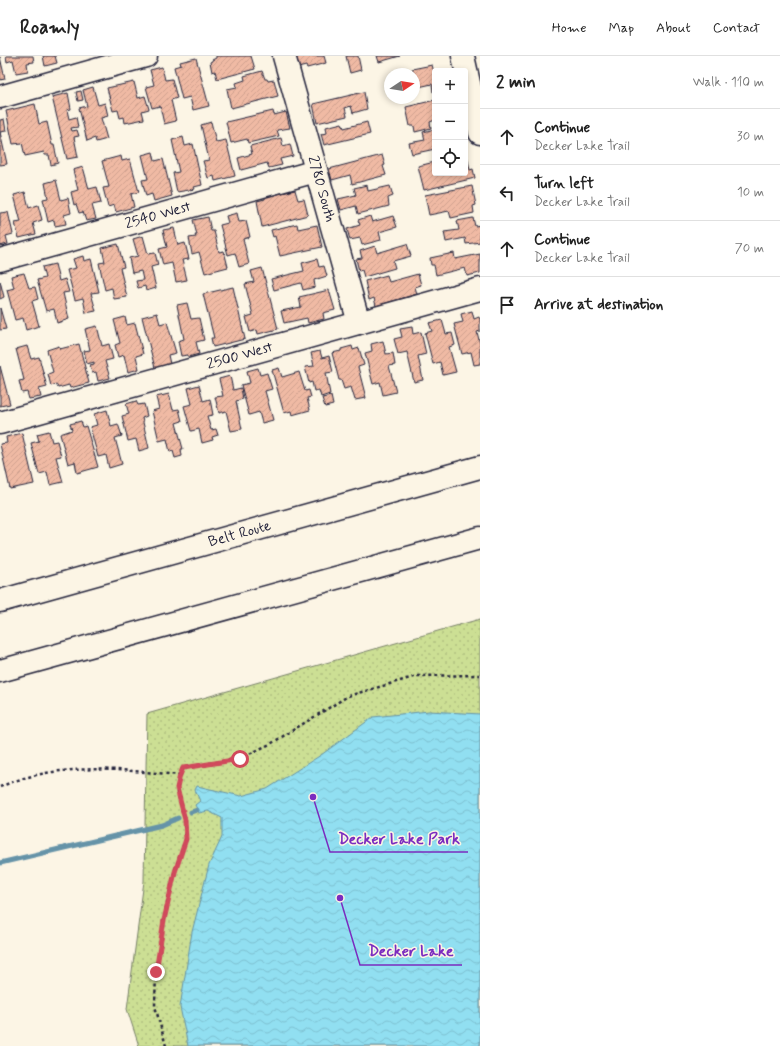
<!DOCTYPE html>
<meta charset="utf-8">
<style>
body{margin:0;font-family:Mynerve,sans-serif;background:#f6f6f6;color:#222}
.controls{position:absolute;right:12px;top:12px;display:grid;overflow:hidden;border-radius:4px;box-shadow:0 2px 6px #0003}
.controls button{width:36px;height:36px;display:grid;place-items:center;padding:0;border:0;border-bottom:1px solid #e0e0e0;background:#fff;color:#222;font:20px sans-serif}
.compass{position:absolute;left:384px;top:12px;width:36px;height:36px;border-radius:50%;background:#fff;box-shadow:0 2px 6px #0003;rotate:78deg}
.stop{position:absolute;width:12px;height:12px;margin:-9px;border:3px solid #d1495b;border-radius:50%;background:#fff}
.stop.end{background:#d1495b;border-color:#fff;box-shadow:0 1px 4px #0008}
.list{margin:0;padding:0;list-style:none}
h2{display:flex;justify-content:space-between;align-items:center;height:52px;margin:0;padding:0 16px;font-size:17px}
h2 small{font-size:13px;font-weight:400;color:#767676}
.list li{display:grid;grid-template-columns:26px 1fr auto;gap:12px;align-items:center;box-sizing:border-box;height:56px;padding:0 16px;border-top:1px solid #e0e0e0}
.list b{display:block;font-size:15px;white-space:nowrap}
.list p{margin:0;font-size:13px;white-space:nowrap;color:#767676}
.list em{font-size:13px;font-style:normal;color:#767676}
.icon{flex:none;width:22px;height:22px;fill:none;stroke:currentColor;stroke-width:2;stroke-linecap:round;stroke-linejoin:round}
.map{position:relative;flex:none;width:480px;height:990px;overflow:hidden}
header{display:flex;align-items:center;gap:24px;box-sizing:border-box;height:56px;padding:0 20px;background:#fff;border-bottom:1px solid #e0e0e0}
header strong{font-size:19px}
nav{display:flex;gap:22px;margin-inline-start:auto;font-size:14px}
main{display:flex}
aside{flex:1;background:#fff}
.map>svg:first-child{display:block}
.park{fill:url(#park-dots);stroke:#778068}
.water{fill:url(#water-waves);stroke:#6593a8}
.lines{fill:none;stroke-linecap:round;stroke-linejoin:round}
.stream{stroke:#6593a8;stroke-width:5}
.building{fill:url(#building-hatch);stroke:#22223b}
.minor-casing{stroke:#22223b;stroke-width:25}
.highway-casing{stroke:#22223b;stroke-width:25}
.path{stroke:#22223b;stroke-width:2.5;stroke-dasharray:3 3;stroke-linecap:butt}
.minor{stroke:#fcf5e5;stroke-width:22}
.highway{stroke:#fcf5e5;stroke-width:22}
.route{stroke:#d1495b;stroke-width:5}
.labels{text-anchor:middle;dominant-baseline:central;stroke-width:3;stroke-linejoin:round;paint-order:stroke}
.street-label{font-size:15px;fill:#22223b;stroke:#fcf5e5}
.leader{fill:none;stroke:#7b2cbf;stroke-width:1.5}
.callout-dot{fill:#7b2cbf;stroke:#fcf5e5;stroke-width:1.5}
.callout-label{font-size:16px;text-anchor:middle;font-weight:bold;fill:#7b2cbf;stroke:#fcf5e5;stroke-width:3;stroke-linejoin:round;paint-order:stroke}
</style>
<header>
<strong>Roamly</strong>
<nav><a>Home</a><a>Map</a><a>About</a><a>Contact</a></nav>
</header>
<main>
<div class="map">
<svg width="480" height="990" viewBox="0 0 480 990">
<defs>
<pattern id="park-dots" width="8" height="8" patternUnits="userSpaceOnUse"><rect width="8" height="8" fill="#ccdf94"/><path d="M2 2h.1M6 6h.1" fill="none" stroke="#afbf80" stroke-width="1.8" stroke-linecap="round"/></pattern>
<pattern id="water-waves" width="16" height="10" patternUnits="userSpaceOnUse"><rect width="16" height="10" fill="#91dff1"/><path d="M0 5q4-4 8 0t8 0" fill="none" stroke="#7dbfd0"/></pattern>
<pattern id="building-hatch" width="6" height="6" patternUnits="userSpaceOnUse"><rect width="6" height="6" fill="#f0baa4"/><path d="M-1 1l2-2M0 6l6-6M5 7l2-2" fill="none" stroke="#cea08e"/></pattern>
</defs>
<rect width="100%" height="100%" fill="#fcf5e5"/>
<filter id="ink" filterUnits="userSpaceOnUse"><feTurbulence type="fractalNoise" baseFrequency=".025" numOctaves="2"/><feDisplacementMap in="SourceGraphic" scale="8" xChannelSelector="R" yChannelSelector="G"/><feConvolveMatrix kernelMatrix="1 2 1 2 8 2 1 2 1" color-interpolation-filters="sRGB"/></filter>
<g filter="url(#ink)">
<!-- park -->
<path class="park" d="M 480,563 L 480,990 L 139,990 L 127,953 L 144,825 L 147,658 Z"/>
<!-- water -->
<path class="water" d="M 429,655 L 480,658 L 480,990 L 188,990 L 180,951 L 192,876 L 209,809 L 222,781 L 222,762 L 208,755 L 199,757 L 195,749 L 200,745 L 195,734 L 197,730 L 241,740 L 267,733 L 321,699 L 373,661 Z"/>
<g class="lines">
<!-- stream -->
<g class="stream">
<path d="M 191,756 L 197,754"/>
<path d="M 0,807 L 162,769 L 178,762"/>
</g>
</g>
<!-- building -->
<g class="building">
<path d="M 6,0 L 33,0 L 34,6 L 27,7 L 28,15 L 16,17 L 13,4 L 7,6 Z"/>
<path d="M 43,0 L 55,0 L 57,7 L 45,10 Z"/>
<path d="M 216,0 L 251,0 L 255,13 L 217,23 L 215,15 L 212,16 L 210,6 L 212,5 L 212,4 L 216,2 Z"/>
<path d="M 295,0 L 324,0 L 326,7 L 307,12 L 306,10 L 298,12 Z"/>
<path d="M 346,0 L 358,0 L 361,14 L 350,17 Z"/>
<path d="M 377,0 L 400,0 L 379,6 Z"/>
<path d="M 0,1 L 5,23 L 0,24 Z"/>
<path d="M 196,2 L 209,50 L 193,54 L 190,41 L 182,43 L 174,11 L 181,9 L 180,6 Z"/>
<path d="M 432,9 L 434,16 L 435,16 L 435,35 L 433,36 L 432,28 L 414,32 L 414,18 L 412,13 Z"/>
<path d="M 162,11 L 165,24 L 172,23 L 177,42 L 171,44 L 176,65 L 164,68 L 160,50 L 152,52 L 146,31 L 154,29 L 150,14 Z"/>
<path d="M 262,15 L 265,23 L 267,23 L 268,25 L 274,24 L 278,40 L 231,52 L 227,33 L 237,31 L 236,27 L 245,24 L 244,20 Z"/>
<path d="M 134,26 L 138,42 L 145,40 L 149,53 L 142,55 L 144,63 L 125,67 L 124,61 L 120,62 L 118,54 L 113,55 L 107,32 Z"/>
<path d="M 93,31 L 98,49 L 105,47 L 108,60 L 101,62 L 107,83 L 96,86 L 95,82 L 87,85 L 79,52 L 87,50 L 83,34 Z"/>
<path d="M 81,35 L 83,44 L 78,45 L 76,36 Z"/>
<path d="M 364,36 L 367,53 L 353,57 L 351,50 L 345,52 L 347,60 L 317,67 L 313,48 Z"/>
<path d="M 68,37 L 71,53 L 67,54 L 69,63 L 76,61 L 78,71 L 71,72 L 72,75 L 77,74 L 79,80 L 74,81 L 78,101 L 67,103 L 52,41 Z"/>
<path d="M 435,44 L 435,64 L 430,66 L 431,72 L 415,76 L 414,70 L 410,70 L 406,51 Z"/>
<path d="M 35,48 L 39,68 L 47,66 L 52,89 L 54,89 L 58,107 L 51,109 L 49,99 L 45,99 L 44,96 L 25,100 L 22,87 L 13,88 L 6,55 Z"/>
<path d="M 273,55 L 274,59 L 286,56 L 290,72 L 277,74 L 279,80 L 248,87 L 247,83 L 231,87 L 226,66 Z"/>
<path d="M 4,63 L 6,75 L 0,76 L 7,108 L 0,109 L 0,64 Z"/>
<path d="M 211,66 L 216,86 L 226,84 L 235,120 L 215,125 L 214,120 L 208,122 L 203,105 L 209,104 L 201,69 Z"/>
<path d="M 367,66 L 370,78 L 324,89 L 321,78 L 327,77 L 326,71 L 342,67 L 344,72 Z"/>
<path d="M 435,73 L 435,93 L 412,98 L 409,87 L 425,84 L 423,76 Z"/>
<path d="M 183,81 L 185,90 L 193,88 L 202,129 L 194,131 L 195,133 L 177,136 L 173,117 L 179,116 L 172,84 Z"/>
<path d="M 281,82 L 283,90 L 290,88 L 293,100 L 280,103 L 282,109 L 269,112 L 267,107 L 241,114 L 238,102 L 252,98 L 250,90 Z"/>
<path d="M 153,96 L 155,105 L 163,103 L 172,140 L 154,145 L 152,138 L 146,140 L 142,124 L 148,123 L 142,99 Z"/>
<path d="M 382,99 L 385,109 L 383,110 L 386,119 L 352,128 L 350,119 L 332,124 L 329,113 Z"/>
<path d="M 467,99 L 470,114 L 473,113 L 475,122 L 424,134 L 418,110 L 435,106 L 435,117 L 465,117 L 465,100 Z"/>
<path d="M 121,100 L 122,105 L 130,103 L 139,136 L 131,138 L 134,151 L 116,156 L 114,149 L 108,151 L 103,132 L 109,131 L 102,105 Z"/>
<path d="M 83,111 L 89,133 L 97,131 L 101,147 L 92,149 L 96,163 L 86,165 L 83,156 L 79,157 L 76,148 L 74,149 L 71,136 L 78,134 L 73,114 Z"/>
<path d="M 56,124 L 61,144 L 68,142 L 71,157 L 64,159 L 66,168 L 55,170 L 54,164 L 48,166 L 43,143 L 48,142 L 45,127 Z"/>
<path d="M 367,129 L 368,135 L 390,130 L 393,140 L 388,142 L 389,150 L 358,158 L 356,150 L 341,154 L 338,143 L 356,139 L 354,132 Z"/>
<path d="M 472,130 L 476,149 L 473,150 L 474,157 L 451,162 L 449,155 L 429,159 L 425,139 Z"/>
<path d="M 295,134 L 298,144 L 304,143 L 308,159 L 262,171 L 257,145 L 265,143 L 265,141 Z"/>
<path d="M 25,136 L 29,152 L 38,149 L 42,164 L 33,167 L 36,178 L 19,182 L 15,167 L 21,166 L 14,139 Z"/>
<path d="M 8,156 L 13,178 L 6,180 L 8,188 L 0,190 L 0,157 Z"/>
<path d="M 237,157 L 239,166 L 246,165 L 250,181 L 243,183 L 249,208 L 239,211 L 235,197 L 228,199 L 220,169 L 228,167 L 226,160 Z"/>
<path d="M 370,160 L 372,166 L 393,160 L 397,171 L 379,176 L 381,184 L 362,189 L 360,182 L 350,184 L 347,173 L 360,169 L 358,164 Z"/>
<path d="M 208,161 L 211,175 L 214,175 L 219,196 L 224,195 L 228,211 L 205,217 L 199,196 L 192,198 L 189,182 L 196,181 L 195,179 L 197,179 L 193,164 Z"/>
<path d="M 473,162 L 475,170 L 480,169 L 480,186 L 466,188 L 465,182 L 446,186 L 444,176 L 459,174 L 457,165 Z"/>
<path d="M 297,168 L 298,173 L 317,169 L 322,191 L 280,200 L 275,180 L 273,181 L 271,174 Z"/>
<path d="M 174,172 L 178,189 L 185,187 L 189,203 L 182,204 L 187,224 L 176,226 L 172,207 L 163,209 L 159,193 L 167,191 L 163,174 Z"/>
<path d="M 143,180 L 148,198 L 155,197 L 158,209 L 151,211 L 156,232 L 146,235 L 145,230 L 138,232 L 136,225 L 143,224 L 141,215 L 132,217 L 129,202 L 138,200 L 133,183 Z"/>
<path d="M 118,188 L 124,211 L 120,212 L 127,241 L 114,243 L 112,232 L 105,234 L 99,207 L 105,206 L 102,192 Z"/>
<path d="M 407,188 L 411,200 L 393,205 L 395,212 L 364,221 L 362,214 L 359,215 L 356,203 L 362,202 L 360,195 L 375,190 L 377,197 Z"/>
<path d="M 454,197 L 455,203 L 480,198 L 480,217 L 467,220 L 465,212 L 436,219 L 434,209 L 431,209 L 430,202 Z"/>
<path d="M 83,200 L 84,205 L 91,203 L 99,236 L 91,237 L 96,255 L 86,257 L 83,242 L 75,244 L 67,214 L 76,212 L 73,203 Z"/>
<path d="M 317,203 L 319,211 L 324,210 L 327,220 L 314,224 L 315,231 L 303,234 L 301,227 L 274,234 L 271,223 L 304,215 L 302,207 Z"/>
<path d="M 55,208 L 59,225 L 65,223 L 69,236 L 63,237 L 69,263 L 57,267 L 54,253 L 46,255 L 37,224 L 45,222 L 42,211 Z"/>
<path d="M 262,212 L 278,273 L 258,278 L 257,274 L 250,276 L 246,261 L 253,259 L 245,228 L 254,226 L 251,215 Z"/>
<path d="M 24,217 L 29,232 L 35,231 L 38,243 L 32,245 L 39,270 L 26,274 L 23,262 L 15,264 L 7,234 L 14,232 L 11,220 Z"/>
<path d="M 418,218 L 421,229 L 415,231 L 417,238 L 376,250 L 374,242 L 369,244 L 365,225 L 387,219 L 389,226 Z"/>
<path d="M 0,225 L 4,241 L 0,243 Z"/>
<path d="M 233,231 L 245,283 L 213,291 L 211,282 L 214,282 L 203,238 Z"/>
<path d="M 329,234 L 335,254 L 323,257 L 324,263 L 308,267 L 307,262 L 284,267 L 281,255 L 301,251 L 299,241 Z"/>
<path d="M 187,247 L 191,263 L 199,262 L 204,284 L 196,286 L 199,298 L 188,301 L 188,299 L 181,300 L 178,285 L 184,283 L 177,249 Z"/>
<path d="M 0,252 L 6,273 L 0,274 Z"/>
<path d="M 472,255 L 474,263 L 479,261 L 480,264 L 480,275 L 477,276 L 480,288 L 480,308 L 474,309 L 471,296 L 462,298 L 454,268 L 463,266 L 461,258 Z"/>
<path d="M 157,257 L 160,268 L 167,266 L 176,297 L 168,299 L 170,308 L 155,312 L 142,261 Z"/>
<path d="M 125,261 L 127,269 L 135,267 L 143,298 L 136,300 L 139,313 L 128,316 L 124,299 L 118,301 L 115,289 L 120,287 L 114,264 Z"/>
<path d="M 442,264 L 446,278 L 452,277 L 455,289 L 449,291 L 456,316 L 443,319 L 440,306 L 433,308 L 425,277 L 432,275 L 429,267 Z"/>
<path d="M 97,270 L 102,290 L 109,288 L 113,303 L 105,305 L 110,322 L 98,325 L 96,316 L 92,317 L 90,309 L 94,308 L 94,306 L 87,308 L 84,295 L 90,294 L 85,273 Z"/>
<path d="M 412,271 L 413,278 L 421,276 L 426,298 L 418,300 L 423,324 L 414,326 L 407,296 L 398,298 L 394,283 L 402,281 L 400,273 Z"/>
<path d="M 383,285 L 386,298 L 393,297 L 395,309 L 389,310 L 396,336 L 383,339 L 380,326 L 373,328 L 365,297 L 372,295 L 371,288 Z"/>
<path d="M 79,288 L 89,327 L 70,332 L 69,329 L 58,332 L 56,328 L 51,330 L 48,318 L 53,316 L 47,294 L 59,290 L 60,293 Z"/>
<path d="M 27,290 L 31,303 L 39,301 L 47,331 L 39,333 L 41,341 L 29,343 L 27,336 L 22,337 L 19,325 L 24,324 L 16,293 Z"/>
<path d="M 352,290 L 353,294 L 359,292 L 364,309 L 358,311 L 366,342 L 355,344 L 351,331 L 344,333 L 341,324 L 339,324 L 332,297 L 341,295 L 341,293 Z"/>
<path d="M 320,295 L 322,302 L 329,300 L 333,316 L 326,317 L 330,338 L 321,341 L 319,334 L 314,335 L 312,326 L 309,327 L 305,311 L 314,310 L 311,297 Z"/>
<path d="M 0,310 L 10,348 L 0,350 Z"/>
<path d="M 258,312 L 260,319 L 267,317 L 272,333 L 265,335 L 273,364 L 262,367 L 259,356 L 249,359 L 241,329 L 250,327 L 247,315 Z"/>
<path d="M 279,312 L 282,321 L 299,316 L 305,335 L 309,334 L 311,341 L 307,342 L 310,354 L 292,359 L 291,355 L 284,357 L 272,314 Z"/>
<path d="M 230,320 L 233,334 L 241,332 L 243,343 L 236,345 L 242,373 L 231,375 L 226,355 L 219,357 L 215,341 L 223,340 L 219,323 Z"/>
<path d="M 199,329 L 203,345 L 210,343 L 213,359 L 207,360 L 211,374 L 216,373 L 218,379 L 212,381 L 213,384 L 202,387 L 199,373 L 191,375 L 184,350 L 192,348 L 188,332 Z"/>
<path d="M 169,338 L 173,354 L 179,353 L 182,365 L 176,367 L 183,393 L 181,393 L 182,400 L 175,402 L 173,395 L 170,396 L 167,383 L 159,385 L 152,355 L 159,353 L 156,341 Z"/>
<path d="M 331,340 L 333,349 L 325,351 L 322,342 Z"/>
<path d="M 136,345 L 138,349 L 144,348 L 147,360 L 142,362 L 149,392 L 139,395 L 136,383 L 128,385 L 122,360 L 129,358 L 126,348 Z"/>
<path d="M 107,354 L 111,370 L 118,368 L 122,380 L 115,382 L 122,408 L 109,412 L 106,399 L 98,401 L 90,371 L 97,369 L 94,358 Z"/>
<path d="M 81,365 L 83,371 L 86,370 L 98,411 L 77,417 L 75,406 L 68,408 L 60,378 L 72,374 L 70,368 Z"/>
<path d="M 49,375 L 52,386 L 57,385 L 61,400 L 56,401 L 63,426 L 50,429 L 47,416 L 39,418 L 31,387 L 39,385 L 37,378 Z"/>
<path d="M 22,377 L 34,428 L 10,433 L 0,388 L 7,387 L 6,381 Z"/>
</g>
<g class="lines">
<!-- minor casing -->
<g class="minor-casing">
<g id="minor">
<path id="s1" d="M 284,0 L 359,267"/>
<path d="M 463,0 L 480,77"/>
<path d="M 0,41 L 146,0"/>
<path id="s2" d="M 0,204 L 316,115"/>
<path id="s3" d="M 0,367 L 480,233"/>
</g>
</g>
<!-- highway casing -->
<g class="highway-casing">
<g id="highway">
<path id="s4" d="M 0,545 L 480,411"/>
<path d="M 0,615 L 480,482"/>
</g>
</g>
<!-- path -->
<g class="path">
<path d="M 0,731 C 57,705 120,714 180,719"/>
<path d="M 166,990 L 155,950 L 156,916 L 164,864 L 175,815 L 186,783 L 185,764 L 177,732 L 180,719 L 183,712 L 239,703 L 272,687 L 348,640 L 417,620 L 480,619"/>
</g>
<!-- minor -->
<use href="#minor" class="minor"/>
<!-- highway -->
<use href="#highway" class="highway"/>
</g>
</g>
<g class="lines" filter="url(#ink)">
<!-- route -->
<path class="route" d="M 156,916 L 164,864 L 175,816 L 186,783 L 185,764 L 177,732 L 180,719 L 183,712 L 240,703"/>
</g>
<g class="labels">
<!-- street labels -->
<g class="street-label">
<text stroke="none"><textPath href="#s1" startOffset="138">2780 South</textPath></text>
<text stroke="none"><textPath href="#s2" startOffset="164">2540 West</textPath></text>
<text stroke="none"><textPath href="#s3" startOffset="249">2500 West</textPath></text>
<text stroke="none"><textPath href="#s4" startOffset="249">Belt Route</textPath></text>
</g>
</g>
<!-- callouts -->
<path class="leader" d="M313 741L330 796H468M340 842L360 909H462"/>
<g class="callout-dot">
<circle cx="313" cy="741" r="4"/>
<circle cx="340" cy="842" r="4"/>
</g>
<g class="callout-label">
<text x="399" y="788">Decker Lake Park</text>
<text x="411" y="900">Decker Lake</text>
</g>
</svg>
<div class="controls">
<button>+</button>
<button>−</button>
<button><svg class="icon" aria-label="locate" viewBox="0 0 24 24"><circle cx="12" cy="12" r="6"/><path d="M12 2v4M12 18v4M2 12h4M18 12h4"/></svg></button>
</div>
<svg class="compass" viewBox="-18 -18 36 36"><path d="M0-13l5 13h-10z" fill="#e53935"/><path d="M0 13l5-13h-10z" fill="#767676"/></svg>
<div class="stop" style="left:240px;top:703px"></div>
<div class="stop end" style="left:156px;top:916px"></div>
</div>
<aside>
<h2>2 min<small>Walk · 110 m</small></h2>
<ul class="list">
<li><svg class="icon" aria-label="ahead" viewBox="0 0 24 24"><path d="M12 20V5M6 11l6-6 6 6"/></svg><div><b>Continue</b><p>Decker Lake Trail</p></div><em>30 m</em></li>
<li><svg class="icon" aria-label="left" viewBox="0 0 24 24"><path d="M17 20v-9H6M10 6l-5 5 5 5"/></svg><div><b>Turn left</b><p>Decker Lake Trail</p></div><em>10 m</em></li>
<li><svg class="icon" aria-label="ahead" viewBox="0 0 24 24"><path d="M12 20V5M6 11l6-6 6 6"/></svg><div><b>Continue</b><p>Decker Lake Trail</p></div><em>70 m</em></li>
<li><svg class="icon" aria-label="arrive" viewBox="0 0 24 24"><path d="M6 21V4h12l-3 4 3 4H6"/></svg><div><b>Arrive at destination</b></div></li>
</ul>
</aside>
</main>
